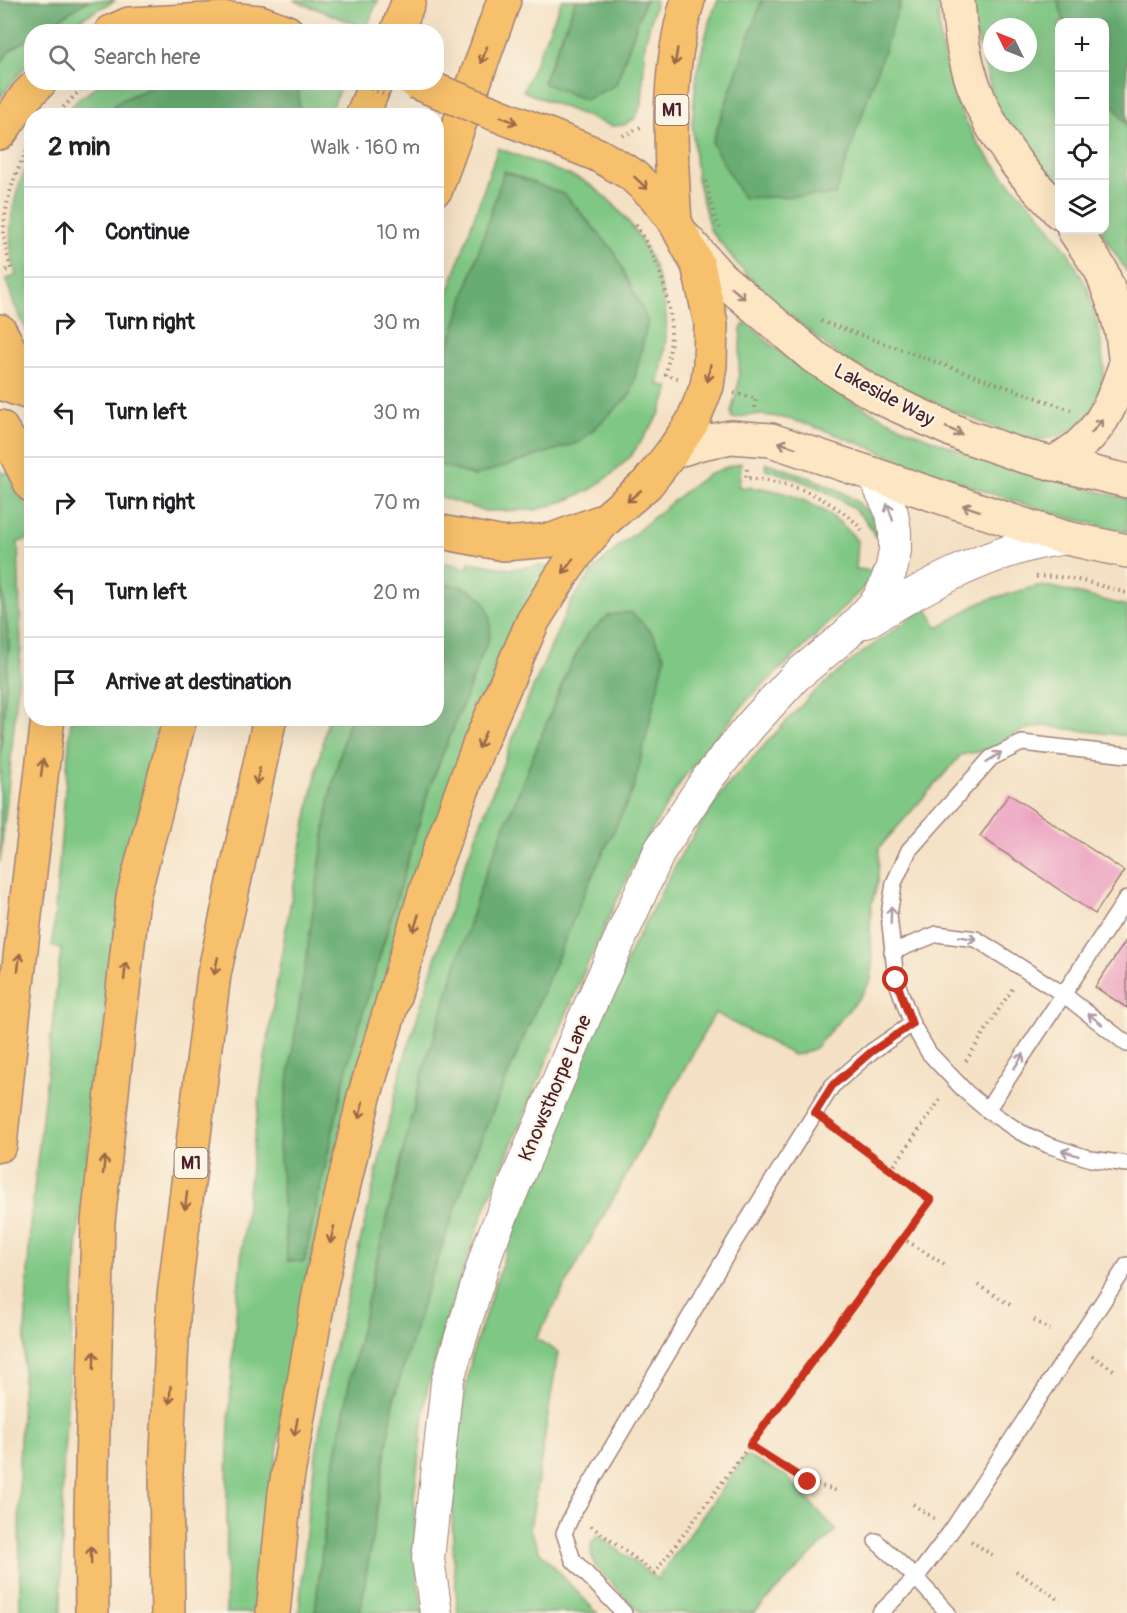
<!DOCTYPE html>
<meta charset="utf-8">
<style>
body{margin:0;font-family:Pangolin,sans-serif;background:#f2f2f2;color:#202124}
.controls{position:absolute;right:18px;top:18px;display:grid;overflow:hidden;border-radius:12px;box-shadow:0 6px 24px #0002}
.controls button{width:54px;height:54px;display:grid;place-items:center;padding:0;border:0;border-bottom:2px solid #e0e0e0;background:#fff;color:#202124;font:30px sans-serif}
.compass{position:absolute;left:983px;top:18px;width:54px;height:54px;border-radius:50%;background:#fff;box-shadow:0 6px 24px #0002;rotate:313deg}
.stop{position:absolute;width:18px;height:18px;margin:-14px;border:4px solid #c8321e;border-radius:50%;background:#fff}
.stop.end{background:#c8321e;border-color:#fff;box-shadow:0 2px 6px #0008}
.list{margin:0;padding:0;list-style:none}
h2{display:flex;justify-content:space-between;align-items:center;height:78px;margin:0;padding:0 24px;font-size:26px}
h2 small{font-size:20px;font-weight:400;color:#757577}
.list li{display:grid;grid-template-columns:39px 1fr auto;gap:18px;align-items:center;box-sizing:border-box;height:90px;padding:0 24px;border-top:2px solid #e0e0e0}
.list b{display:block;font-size:22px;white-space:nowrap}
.list em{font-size:20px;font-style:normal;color:#757577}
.icon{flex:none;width:33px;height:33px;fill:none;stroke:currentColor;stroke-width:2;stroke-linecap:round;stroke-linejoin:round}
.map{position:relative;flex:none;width:1127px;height:1613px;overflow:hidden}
.search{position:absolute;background:#fff;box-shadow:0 6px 24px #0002;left:24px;top:24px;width:420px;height:66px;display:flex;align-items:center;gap:15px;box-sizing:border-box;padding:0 21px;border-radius:24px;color:#757577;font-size:22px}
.panel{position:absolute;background:#fff;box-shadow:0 6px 24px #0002;left:24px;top:108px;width:420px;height:618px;border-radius:24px}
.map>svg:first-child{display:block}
.green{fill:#7fc784;stroke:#647358;stroke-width:1.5;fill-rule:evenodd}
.forest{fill:#67ac72;stroke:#58664e;stroke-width:1.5}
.building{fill:#eca2c1}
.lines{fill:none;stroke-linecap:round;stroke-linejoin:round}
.lane-casing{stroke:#9f8078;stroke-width:18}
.street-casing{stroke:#9f8078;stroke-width:34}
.secondary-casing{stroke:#9f8078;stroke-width:36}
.highway-casing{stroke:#9f8078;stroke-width:36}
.path{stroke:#9f8078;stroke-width:4;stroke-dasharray:1.5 4.5;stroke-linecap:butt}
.lane{stroke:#fff;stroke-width:15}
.street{stroke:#fff;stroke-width:32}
.secondary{stroke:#fce6c4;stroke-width:33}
.highway{stroke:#f7c06c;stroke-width:33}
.highway-bridge-casing{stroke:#9f8078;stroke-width:36;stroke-linecap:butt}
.path-bridge{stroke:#9f8078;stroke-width:4;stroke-dasharray:1.5 4.5;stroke-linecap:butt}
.highway-bridge{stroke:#f7c06c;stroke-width:33}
.oneway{stroke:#986748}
.oneway2{stroke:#a38278}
.oneway3{stroke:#ae9aa0}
.route{stroke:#c8321e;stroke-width:8}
.labels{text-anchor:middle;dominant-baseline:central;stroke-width:4.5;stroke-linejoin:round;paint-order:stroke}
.shield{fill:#fcf5e5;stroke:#7f5f63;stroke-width:1.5}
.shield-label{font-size:18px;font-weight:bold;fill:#4a1f2b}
.street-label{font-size:20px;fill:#4a1f2b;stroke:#fcf5e5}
</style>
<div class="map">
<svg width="1127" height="1613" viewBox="0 0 1127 1613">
<rect width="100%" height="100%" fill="#fcf5e5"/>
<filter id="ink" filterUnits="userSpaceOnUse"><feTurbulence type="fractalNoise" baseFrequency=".0167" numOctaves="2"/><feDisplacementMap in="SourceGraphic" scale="12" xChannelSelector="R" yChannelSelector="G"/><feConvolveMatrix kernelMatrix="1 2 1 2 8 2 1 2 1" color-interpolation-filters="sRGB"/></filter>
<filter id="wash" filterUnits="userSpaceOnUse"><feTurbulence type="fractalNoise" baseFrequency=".008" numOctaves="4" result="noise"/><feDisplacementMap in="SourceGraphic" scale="24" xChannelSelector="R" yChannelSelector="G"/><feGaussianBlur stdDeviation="1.35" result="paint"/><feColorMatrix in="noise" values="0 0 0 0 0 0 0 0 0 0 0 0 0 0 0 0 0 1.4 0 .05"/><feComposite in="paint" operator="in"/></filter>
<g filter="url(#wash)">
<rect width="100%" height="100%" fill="#f4e1c5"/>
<!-- green -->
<g class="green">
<path d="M 0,0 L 116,0 L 82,18 L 63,31 L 32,32 L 31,60 L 13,81 L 0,98 Z"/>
<path d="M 293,0 L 378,0 L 366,28 Z"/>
<path d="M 562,0 L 576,0 L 543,82 L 616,85 L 645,0 L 656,0 L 645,43 L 642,105 L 634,119 L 624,125 L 611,126 L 523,91 Z"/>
<path d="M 718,0 L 762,0 L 712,143 L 899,9 L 901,0 L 937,0 L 941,46 L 951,84 L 962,114 L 978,144 L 1008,181 L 1038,212 L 1068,252 L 1088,289 L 1100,335 L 1104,370 L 1102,393 L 1095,409 L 1076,427 L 1060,436 L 1038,440 L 1005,432 L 913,394 L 841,358 L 776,303 L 740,267 L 710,230 L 697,178 L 692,124 L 697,71 L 710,19 Z"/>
<path d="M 967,0 L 1058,0 L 1064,22 L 1060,22 L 1059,186 L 1037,167 L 996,108 ZM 992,27 L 1028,27 L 1028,63 L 992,63 Z"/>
<path d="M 101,83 L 160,83 L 117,102 L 107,115 L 63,116 L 78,100 Z"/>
<path d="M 298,83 L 330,83 L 340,87 L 330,115 L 300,115 Z"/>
<path d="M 1105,93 L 1127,125 L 1127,272 L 1100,230 L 1104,230 Z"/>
<path d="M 498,148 L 582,180 C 628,207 661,262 666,316 C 668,338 663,362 658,384 L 670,388 L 658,417 L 630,457 L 611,475 L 590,490 L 567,500 L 536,510 L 485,511 L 437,496 L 437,464 L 474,476 L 614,251 L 565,195 L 504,172 L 437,383 L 437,325 Z"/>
<path d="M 31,158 L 31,339 L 14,304 L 6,279 L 16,276 C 14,266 12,257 11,248 C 8,219 17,183 31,158 Z"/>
<path d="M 744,324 L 748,324 C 806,378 877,420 951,447 C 1008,469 1068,483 1127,499 L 1127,532 C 1054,516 984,492 914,466 C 876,451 838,433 799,422 C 784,418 765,414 750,415 C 743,416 738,419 732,418 L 731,412 L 738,386 L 741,329 Z"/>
<path d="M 741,463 L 739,487 C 748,488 758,487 767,489 C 800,495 838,514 858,542 L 856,569 L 876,571 L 871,579 L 860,591 L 799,652 L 748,699 L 683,778 L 641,848 L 587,965 L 485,1208 L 451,1306 L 427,1390 L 414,1496 L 418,1583 L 424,1613 L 360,1613 L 395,1395 L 424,1298 L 473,1158 L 587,887 L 634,788 L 586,636 L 567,672 L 482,883 L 422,1075 L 375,1267 L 350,1380 L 328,1498 L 315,1613 L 299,1613 L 309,1501 L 327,1381 L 401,1070 L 460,878 L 525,706 L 570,603 L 593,571 L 618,547 L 689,488 L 706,476 L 724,468 Z"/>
<path d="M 767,463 C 804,476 870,492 881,536 L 875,537 C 862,500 800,479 765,469 Z"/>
<path d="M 0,469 L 3,474 L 14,469 L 24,493 L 32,533 L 31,539 L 18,542 L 21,648 L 10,769 L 0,863 L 0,759 L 9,645 L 0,568 Z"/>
<path d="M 437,561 L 468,568 L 469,562 L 510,569 L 544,565 L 547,568 L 310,1262 L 285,1395 L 272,1489 L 260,1613 L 226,1613 C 227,1550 226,1486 229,1423 C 241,1186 276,950 328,719 L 349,719 L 330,795 L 304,1262 L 347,1067 L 429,789 L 490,635 L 464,587 L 437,583 Z"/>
<path d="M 1037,586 L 1052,587 L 1127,606 L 1127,736 L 1044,726 L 1023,730 L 1009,737 L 993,749 L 961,755 L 879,848 L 878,881 L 871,907 L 870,932 L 873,968 L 870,982 L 860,997 L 815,1048 L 802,1054 L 793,1055 L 715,1013 L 536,1339 L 558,1352 L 530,1529 L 540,1552 L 597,1613 L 458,1613 L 454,1569 L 452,1513 L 455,1448 L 472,1355 L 507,1249 L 598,1008 L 605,1011 L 633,946 L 682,853 L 725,788 L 809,697 L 855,658 L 926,607 L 938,628 L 974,606 L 990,599 Z"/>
<path d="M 71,719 L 110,719 L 115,723 L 116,719 L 158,719 L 112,959 L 78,1234 L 63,1469 L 61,1613 L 20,1613 L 19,1463 L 30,1226 L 61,949 L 52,947 Z"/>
<path d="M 746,1456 L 785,1475 L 836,1530 L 754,1613 L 641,1613 L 595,1566 L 591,1554 L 591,1544 L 598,1535 L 657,1579 Z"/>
</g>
<!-- forest -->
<g class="forest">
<path d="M 0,0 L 89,0 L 40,31 L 32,32 L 31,37 L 9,51 L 0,66 Z"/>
<path d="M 576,0 L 645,0 L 616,85 L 585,100 L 543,83 Z"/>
<path d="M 762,0 L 901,0 L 835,195 L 743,198 L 712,143 Z"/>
<path d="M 1058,0 L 1127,0 L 1127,125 L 1105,93 L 1104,22 L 1064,22 Z"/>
<path d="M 160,83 L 298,83 L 300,115 L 107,115 L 117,102 Z"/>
<path d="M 504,171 L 565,195 L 614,251 L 648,321 L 631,394 L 580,442 L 474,476 L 437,464 L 437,383 Z"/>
<path d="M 0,568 L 9,645 L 0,759 Z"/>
<path d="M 437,583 C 471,586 494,595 490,635 L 429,789 L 347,1067 L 304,1262 L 287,1261 L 279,1143 L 330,795 L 349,719 L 436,718 Z"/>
<path d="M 631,612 L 652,633 L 665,657 L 634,788 L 587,887 L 473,1158 L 424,1298 L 395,1395 L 360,1613 L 315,1613 L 328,1498 L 350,1380 L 375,1267 L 422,1075 L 482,883 L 567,672 L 586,636 L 609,615 Z"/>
</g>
<g id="blocks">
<!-- building -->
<g class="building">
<path d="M 1009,794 L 1124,871 L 1095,914 L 980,836 Z"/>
<path d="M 1127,939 L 1127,1008 L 1095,987 Z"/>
</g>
</g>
</g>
<g filter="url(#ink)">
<use href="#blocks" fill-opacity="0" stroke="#9f8078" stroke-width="1.5"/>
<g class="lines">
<!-- lane casing -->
<g class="lane-casing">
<g id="lane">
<path d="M 1127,755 L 1022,743 L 991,758 L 909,850 L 894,883 L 889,915 L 896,980 L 912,1024 L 929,1053 L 966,1092 L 987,1110 L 1020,1132 L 1048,1145 L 1091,1159 L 1127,1164"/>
<path d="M 892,952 L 937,934 L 976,939 L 1063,994 L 1127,1044"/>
<path d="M 987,1110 L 1127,898"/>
<path d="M 876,1541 L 916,1578 L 948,1613"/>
<path d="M 624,1613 L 573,1560 L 564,1533 L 573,1513 L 736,1239 L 832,1086 L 871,1052 L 912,1024"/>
<path d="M 880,1613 L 916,1578 L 952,1530 L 1127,1265"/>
</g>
</g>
<!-- street casing -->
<g class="street-casing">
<g id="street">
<path d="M 866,622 C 918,590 971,561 1030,545 C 1042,542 1054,540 1066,538"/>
<path d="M 436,1613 L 428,1559 L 447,1382 L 489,1246 L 584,1019 L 660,850 L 708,778 L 751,725 L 795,677 L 846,635 L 877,601 L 884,588 L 892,567 L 895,550 L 895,531 L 892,513 L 873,474"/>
</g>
</g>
<!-- secondary casing -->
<g class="secondary-casing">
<g id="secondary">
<path d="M 958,0 C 961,63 977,109 1014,160 C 1027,179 1045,195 1060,213"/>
<path d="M 1074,230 L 1101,270 L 1115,307 L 1122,333 L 1127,374"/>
<path d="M 686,239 L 720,277 L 814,357 L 879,397 L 965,436 L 1023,456 L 1127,481"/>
<path d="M 672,452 L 701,443 L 731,437 L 771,440 L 1027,526 L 1066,538 L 1127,551"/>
<path d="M 1053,464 C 1062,457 1073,452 1081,444 C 1106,422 1114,397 1125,366"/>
</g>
</g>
<!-- highway casing -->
<g class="highway-casing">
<g id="highway">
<path d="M 111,32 L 129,24 L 227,19 L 260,22 L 287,32"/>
<path d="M 397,32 L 409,0"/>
<path d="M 362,116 L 376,82"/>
<path d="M 0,133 L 27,95 L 40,82"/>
<path d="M 436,189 L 504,0"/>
<path d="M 675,222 C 670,149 666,71 688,0"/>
<path d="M 0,331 L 13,356 L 32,378"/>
<path d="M 0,383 L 32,394"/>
<path d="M 0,427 L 10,442 L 32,486"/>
<path d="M 436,531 L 504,544 L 552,540 L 605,520 L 647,484 L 672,452 L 692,423 L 707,386 L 710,365 L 711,323 L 698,265 L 675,222 L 655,196 L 631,174 L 598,155"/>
<path d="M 0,1145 L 13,1018 L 48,718"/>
<path d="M 92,1613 L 91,1512 L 98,1222 L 133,897 L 180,718"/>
<path d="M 168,1613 L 166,1474 L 174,1296 L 214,974 L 270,718"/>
<path d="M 273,1613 L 285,1492 L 320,1289 L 364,1097 L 430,877 L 479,745 L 533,621 L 562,575 L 583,545 L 605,520"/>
</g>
</g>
<!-- path -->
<g class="path">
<path d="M 55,116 L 88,82"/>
<path d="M 623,136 L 641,127"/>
<path d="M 706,181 L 715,217 L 720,228"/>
<path d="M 636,225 C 653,252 666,282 670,314 C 673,334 669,355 666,375 L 678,378"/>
<path d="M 0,272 L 11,269 C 8,257 4,244 4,232 C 4,205 14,175 27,151"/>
<path d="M 821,321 L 1071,410"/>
<path d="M 734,393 L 756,399 L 755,408"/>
<path d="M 747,469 L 746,478 C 779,480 808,489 835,507 C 846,514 857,522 864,533"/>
<path d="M 1036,577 C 1067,574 1098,585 1127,593"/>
<path d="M 966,1061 L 1014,986"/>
<path d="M 891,1170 L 942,1097"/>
<path d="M 902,1238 L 944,1264"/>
<path d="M 978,1285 L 1012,1306"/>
<path d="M 1034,1320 L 1050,1330"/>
<path d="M 1092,1356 L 1117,1372"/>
<path d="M 750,1445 L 808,1482 L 838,1491"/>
<path d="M 913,1504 L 935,1519"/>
<path d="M 591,1526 L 655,1573 L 931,1200 L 832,1126"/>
<path d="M 971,1541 L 995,1557"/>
<path d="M 1016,1571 L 1061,1601"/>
</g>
<!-- lane -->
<use href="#lane" class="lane"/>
<!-- street -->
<use href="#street" class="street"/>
<!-- secondary -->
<use href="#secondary" class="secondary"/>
<!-- highway -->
<use href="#highway" class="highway"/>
<!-- highway-bridge casing -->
<g class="highway-bridge-casing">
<path id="highway-bridge" d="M 415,82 L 598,155"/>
</g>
<!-- path-bridge -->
<path class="path-bridge" d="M 354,82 L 389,96"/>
<!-- highway-bridge -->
<use href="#highway-bridge" class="highway-bridge"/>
</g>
<!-- one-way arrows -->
<defs><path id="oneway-shaft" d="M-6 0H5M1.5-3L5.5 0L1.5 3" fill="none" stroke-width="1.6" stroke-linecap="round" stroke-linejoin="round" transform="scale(1.5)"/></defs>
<g class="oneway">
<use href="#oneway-shaft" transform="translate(484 55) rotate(110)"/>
<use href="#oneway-shaft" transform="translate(676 57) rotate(99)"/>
<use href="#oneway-shaft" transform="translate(509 120) rotate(22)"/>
<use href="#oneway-shaft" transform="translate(641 183) rotate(43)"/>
<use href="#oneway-shaft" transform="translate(709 373) rotate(99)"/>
<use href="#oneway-shaft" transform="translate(634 496) rotate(140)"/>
<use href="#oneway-shaft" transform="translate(568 566) rotate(125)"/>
<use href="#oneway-shaft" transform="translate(482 740) rotate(113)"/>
<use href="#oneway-shaft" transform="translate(42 768) rotate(-83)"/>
<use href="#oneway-shaft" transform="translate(258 776) rotate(102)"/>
<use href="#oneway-shaft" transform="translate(416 923) rotate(107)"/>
<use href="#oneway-shaft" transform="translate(19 962) rotate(-83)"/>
<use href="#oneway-shaft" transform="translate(216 966) rotate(102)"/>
<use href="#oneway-shaft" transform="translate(125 971) rotate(-84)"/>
<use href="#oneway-shaft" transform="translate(361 1110) rotate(103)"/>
<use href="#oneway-shaft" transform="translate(104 1165) rotate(-84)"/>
<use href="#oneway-shaft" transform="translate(186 1201) rotate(97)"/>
<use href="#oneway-shaft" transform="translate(332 1235) rotate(103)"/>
<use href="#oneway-shaft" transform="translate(94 1360) rotate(-89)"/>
<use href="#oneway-shaft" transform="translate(170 1395) rotate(93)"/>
<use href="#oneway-shaft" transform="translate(296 1427) rotate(100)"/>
<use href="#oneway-shaft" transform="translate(91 1555) rotate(-91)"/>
</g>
<g class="oneway2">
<use href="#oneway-shaft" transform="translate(738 293) rotate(41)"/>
<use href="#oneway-shaft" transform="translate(1097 426) rotate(-51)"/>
<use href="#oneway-shaft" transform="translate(954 431) rotate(25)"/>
<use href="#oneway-shaft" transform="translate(787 445) rotate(-161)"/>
<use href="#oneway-shaft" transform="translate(971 508) rotate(-161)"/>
</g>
<g class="oneway3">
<use href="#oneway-shaft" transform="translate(890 512) rotate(-109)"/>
<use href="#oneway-shaft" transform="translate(994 757) rotate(-33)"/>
<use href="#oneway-shaft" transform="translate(891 915) rotate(-88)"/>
<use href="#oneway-shaft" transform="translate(968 938) rotate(10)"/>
<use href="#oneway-shaft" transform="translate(1095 1019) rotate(-142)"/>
<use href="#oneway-shaft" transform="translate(1019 1061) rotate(-57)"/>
<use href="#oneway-shaft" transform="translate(1070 1153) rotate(-162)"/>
</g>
</g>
<g class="lines" filter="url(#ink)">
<!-- route -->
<path class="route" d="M 808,1482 L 750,1445 L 931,1200 L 815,1113 L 832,1086 L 871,1052 L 912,1024 L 896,980"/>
</g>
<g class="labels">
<!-- shield labels -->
<g class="shield">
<rect x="655.5" y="95" width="33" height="30" rx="4.5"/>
<rect x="174.5" y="1148" width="33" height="30" rx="4.5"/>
</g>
<g class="shield-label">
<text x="672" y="110">M1</text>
<text x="191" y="1163">M1</text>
</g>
<!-- street labels -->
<g class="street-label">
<text transform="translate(884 395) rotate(28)">Lakeside Way</text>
<text transform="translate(555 1088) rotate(-67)">Knowsthorpe Lane</text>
</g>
</g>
</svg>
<div class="controls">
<button>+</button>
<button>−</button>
<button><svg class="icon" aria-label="locate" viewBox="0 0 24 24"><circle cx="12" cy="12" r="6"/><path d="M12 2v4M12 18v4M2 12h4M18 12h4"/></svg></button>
<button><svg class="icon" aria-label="layers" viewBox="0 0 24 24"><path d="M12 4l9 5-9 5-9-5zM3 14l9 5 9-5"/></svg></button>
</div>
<svg class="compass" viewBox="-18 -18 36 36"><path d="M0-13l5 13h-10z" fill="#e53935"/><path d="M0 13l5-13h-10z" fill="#757577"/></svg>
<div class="stop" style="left:896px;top:980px"></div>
<div class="stop end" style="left:808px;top:1482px"></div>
<div class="search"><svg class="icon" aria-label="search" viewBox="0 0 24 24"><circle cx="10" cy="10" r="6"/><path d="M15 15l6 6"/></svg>Search here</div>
<section class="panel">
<h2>2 min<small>Walk · 160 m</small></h2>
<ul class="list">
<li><svg class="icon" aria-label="ahead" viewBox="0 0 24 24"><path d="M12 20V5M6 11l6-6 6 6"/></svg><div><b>Continue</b></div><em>10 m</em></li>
<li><svg class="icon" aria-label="right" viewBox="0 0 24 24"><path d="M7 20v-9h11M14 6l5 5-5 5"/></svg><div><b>Turn right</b></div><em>30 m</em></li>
<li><svg class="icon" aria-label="left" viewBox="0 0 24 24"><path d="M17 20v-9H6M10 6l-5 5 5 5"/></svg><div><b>Turn left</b></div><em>30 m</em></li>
<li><svg class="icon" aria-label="right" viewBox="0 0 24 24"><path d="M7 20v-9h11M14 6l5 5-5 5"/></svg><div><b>Turn right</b></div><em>70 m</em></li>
<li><svg class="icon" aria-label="left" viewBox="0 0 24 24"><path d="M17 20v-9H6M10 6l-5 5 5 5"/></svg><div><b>Turn left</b></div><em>20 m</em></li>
<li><svg class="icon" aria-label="arrive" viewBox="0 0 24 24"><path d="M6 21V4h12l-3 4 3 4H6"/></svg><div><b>Arrive at destination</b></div></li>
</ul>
</section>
</div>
